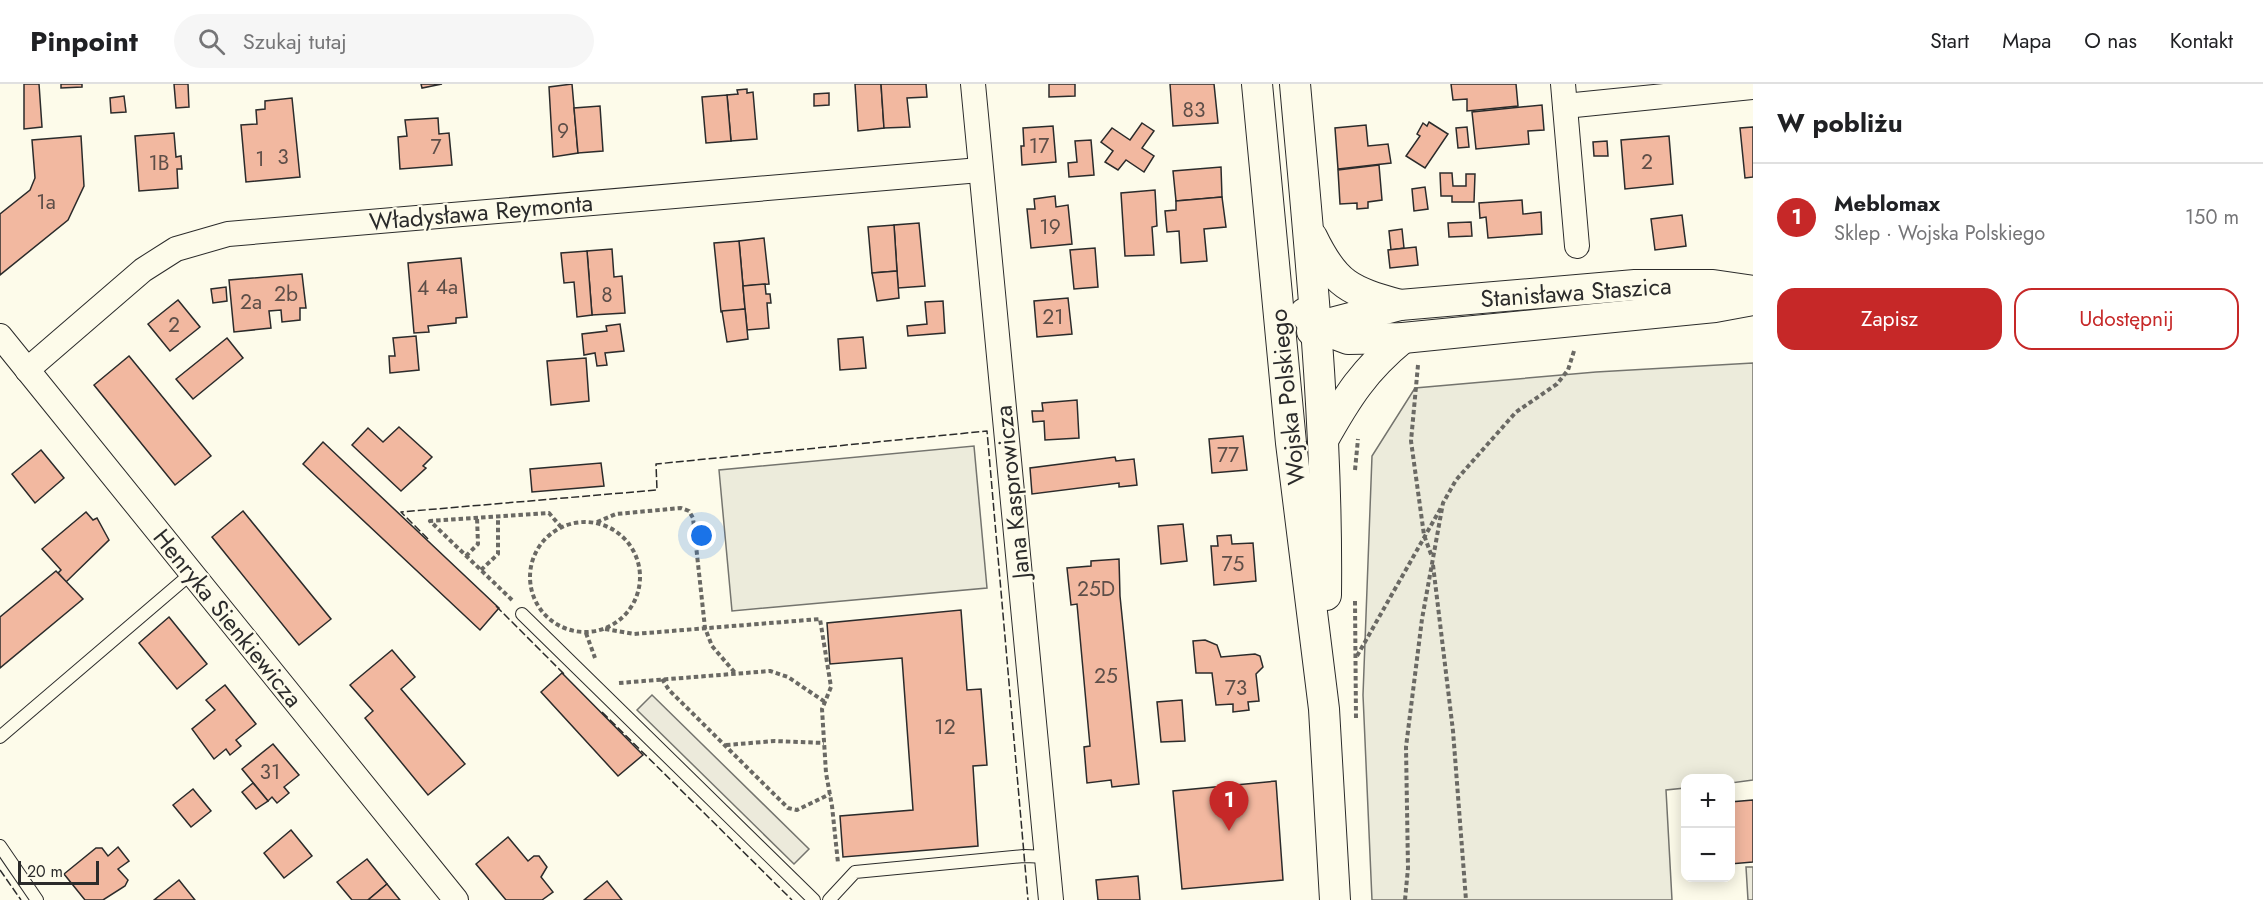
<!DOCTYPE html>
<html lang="pl">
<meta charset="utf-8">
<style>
body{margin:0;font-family:Jost,sans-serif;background:#f6f6f6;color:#202124}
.controls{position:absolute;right:18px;bottom:18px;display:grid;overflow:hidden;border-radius:12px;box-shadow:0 3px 15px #0003}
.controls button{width:54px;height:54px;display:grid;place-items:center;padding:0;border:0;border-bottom:2px solid #e0e0e0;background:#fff;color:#202124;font:30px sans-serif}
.scale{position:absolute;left:18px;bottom:15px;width:81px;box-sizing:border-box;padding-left:6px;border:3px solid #2b2b2b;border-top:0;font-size:16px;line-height:21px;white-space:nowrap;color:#2b2b2b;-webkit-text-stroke:4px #fdfbea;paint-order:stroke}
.you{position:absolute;left:702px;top:452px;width:21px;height:21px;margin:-15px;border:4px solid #fff;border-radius:50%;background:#1a73e8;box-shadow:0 0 0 9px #1a73e833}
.badge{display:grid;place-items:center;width:39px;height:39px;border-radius:50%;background:#c62828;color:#fff;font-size:20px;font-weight:700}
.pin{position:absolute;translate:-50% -50px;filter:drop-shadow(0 2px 3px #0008)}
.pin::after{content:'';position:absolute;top:32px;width:21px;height:18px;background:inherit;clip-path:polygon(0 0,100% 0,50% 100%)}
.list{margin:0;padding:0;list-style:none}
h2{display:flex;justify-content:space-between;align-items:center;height:78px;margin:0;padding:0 24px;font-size:26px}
h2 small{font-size:20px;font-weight:400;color:#757577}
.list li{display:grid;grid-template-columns:39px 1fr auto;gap:18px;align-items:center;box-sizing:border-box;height:108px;padding:0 24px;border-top:2px solid #e0e0e0}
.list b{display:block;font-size:22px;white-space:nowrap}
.list p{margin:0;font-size:20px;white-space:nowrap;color:#757577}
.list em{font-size:20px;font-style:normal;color:#757577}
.actions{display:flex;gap:12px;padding:18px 24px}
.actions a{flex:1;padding:14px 0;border:2px solid #c62828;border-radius:18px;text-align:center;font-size:21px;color:#c62828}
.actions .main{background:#c62828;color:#fff}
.icon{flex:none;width:33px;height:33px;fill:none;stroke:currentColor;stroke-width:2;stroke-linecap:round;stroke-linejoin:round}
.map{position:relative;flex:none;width:1753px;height:816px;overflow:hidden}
header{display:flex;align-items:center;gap:36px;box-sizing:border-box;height:84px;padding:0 30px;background:#fff;border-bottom:2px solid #e0e0e0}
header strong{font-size:28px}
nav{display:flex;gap:33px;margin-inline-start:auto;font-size:21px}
.search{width:420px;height:54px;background:#f6f6f6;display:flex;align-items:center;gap:15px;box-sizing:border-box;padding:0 21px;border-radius:33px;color:#757577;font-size:22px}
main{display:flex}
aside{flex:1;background:#fff}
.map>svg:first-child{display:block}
.green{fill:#ecebdb;stroke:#74746e;stroke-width:1.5}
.parking{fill:#eceadb;stroke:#74746e;stroke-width:1.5}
.building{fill:#f2b8a0;stroke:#2b2b2b;stroke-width:1.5}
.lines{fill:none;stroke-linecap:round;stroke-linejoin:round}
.service-casing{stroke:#2b2b2b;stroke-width:14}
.minor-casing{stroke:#2b2b2b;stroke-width:26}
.tertiary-casing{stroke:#2b2b2b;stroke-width:32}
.path{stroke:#6a6964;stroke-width:4;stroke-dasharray:4.5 3;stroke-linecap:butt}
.service{stroke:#fdfbea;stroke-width:12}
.minor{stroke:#fdfbea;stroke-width:24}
.tertiary{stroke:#fdfbea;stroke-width:30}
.fence{stroke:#2b2b2b;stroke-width:1.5;stroke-dasharray:8 3;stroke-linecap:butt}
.labels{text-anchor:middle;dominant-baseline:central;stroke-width:4.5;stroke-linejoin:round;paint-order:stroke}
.number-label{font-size:21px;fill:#5d4e48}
.street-label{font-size:24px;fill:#2b2b2b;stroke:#fdfbea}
</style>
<header>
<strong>Pinpoint</strong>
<div class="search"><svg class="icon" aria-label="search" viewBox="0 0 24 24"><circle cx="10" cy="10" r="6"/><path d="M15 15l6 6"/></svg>Szukaj tutaj</div>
<nav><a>Start</a><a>Mapa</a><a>O nas</a><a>Kontakt</a></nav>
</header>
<main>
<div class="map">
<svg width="1753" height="816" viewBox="0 0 1753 816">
<rect width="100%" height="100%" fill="#fdfbea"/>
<!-- green -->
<g class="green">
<path d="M 1753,279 L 1753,696 L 1731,699 L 1730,694 L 1686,694 L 1685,704 L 1666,706 L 1672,816 L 1372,816 L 1363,611 L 1372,372 L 1415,304 L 1596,288 Z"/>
<path d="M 974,362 L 987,504 L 732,527 L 719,386 Z"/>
</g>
<!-- parking -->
<g class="parking">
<path d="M 652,611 L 809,765 L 794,780 L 637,626 Z"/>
<path d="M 1746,783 L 1753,783 L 1753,816 L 1748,816 Z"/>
</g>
<!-- building -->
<g class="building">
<path d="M 24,0 L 39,0 L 42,43 L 24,45 Z"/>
<path d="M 61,0 L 82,0 L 82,3 L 61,4 Z"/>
<path d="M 174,0 L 188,0 L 189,23 L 176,24 Z"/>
<path d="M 421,0 L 442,0 L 422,4 Z"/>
<path d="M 572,0 L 578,69 L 553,73 L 549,3 Z"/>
<path d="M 855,0 L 881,0 L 884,44 L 858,47 Z"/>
<path d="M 881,0 L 926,0 L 927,13 L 907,14 L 910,43 L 884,44 Z"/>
<path d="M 1049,0 L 1075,0 L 1075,12 L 1049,13 Z"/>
<path d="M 1170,0 L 1214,0 L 1218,39 L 1173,42 Z"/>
<path d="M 1451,0 L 1516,0 L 1518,22 L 1467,27 L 1467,15 L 1453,16 Z"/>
<path d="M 747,5 L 747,9 L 753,8 L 757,55 L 731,57 L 727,11 L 738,10 L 737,6 Z"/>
<path d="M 829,9 L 829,21 L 814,22 L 814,10 Z"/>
<path d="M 727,11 L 731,57 L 706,59 L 702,13 Z"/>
<path d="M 124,12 L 126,28 L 111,29 L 110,14 Z"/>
<path d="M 292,14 L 300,93 L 246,98 L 241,41 L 257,40 L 256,26 L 265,25 L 265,17 Z"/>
<path d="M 1542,21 L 1544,46 L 1528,47 L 1529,60 L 1476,65 L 1472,28 Z"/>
<path d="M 600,22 L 603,67 L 578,69 L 574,24 Z"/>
<path d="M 438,34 L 439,50 L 449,49 L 452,81 L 400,85 L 398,53 L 407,52 L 405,36 Z"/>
<path d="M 1429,38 L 1448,50 L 1425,84 L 1406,72 L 1420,52 L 1417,50 L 1423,39 L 1427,42 Z"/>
<path d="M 1142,39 L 1154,47 L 1142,64 L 1154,72 L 1144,88 L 1126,76 L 1118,86 L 1105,78 L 1113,67 L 1101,58 L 1112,44 L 1130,56 Z"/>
<path d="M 1366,41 L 1368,62 L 1388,60 L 1391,79 L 1338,85 L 1335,44 Z"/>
<path d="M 1053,42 L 1056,78 L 1022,81 L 1021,62 L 1024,62 L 1023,44 Z"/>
<path d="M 1467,43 L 1469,63 L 1458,64 L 1456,44 Z"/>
<path d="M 1753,43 L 1753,93 L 1745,94 L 1740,44 Z"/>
<path d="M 174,49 L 176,73 L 181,72 L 182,85 L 177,85 L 178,104 L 139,107 L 135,52 Z"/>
<path d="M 81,52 L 84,102 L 68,136 L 0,191 L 0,130 L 30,106 L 35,94 L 32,56 Z"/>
<path d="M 1669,52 L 1673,100 L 1625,105 L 1621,56 Z"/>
<path d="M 1091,56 L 1094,91 L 1069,93 L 1068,79 L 1077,78 L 1075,57 Z"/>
<path d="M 1607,57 L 1608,72 L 1594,72 L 1593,58 Z"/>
<path d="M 1379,81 L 1382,116 L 1368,118 L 1368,124 L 1357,125 L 1357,119 L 1340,120 L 1338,86 Z"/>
<path d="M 1221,83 L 1222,113 L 1176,117 L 1173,87 Z"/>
<path d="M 1440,89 L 1452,89 L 1453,102 L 1466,102 L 1466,90 L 1475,90 L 1474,118 L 1452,118 L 1452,112 L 1441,112 Z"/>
<path d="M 1425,103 L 1428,125 L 1414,127 L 1412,105 Z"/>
<path d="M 1155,106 L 1157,142 L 1152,143 L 1154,171 L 1125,172 L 1121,109 Z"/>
<path d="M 1055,112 L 1056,123 L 1068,121 L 1072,160 L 1031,164 L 1027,125 L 1035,125 L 1034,115 Z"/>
<path d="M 1222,113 L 1226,143 L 1204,145 L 1207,177 L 1181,179 L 1179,147 L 1167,148 L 1165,127 L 1176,126 L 1176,117 Z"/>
<path d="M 1522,116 L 1523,130 L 1541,128 L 1542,150 L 1488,154 L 1486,133 L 1480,134 L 1479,119 Z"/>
<path d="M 1682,131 L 1686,162 L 1655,166 L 1651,135 Z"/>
<path d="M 1471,138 L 1472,152 L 1449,153 L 1448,139 Z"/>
<path d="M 919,139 L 925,202 L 898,204 L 894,141 Z"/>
<path d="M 894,141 L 897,187 L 872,189 L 868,143 Z"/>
<path d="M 1402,145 L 1404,164 L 1391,166 L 1389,147 Z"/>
<path d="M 764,154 L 769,200 L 743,202 L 739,157 Z"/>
<path d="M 739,157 L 745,225 L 721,228 L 714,159 Z"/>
<path d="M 1416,163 L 1418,181 L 1390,184 L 1388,166 Z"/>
<path d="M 1095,164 L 1098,203 L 1074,205 L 1070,166 Z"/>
<path d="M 612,165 L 614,193 L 622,192 L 625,229 L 592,231 L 587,167 Z"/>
<path d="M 587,167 L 592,231 L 577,233 L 574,198 L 564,199 L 561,169 Z"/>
<path d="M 461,174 L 467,233 L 456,234 L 456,239 L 428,242 L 429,248 L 414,249 L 408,179 Z"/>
<path d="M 897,187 L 899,214 L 877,217 L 872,189 Z"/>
<path d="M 302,190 L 306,224 L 300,224 L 300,236 L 282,238 L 281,226 L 269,227 L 271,244 L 234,248 L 229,196 Z"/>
<path d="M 765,200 L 766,210 L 770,210 L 771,219 L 767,219 L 769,244 L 747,246 L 743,202 Z"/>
<path d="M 226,203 L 227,217 L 213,219 L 211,205 Z"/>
<path d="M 1068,214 L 1072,250 L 1037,253 L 1034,217 Z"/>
<path d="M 178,216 L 200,243 L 170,267 L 148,240 Z"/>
<path d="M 943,217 L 945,249 L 908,252 L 907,242 L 927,240 L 925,218 Z"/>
<path d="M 745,225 L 748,255 L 727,258 L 722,227 Z"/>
<path d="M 620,240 L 624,267 L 605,269 L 607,281 L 597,282 L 595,269 L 584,271 L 582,250 L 607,247 L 606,242 Z"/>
<path d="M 416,252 L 419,286 L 390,289 L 389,272 L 395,272 L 393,254 Z"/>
<path d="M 863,253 L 866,284 L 840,286 L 838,255 Z"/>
<path d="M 227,254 L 243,274 L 193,315 L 176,295 Z"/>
<path d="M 129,272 L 211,372 L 175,401 L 94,301 Z"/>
<path d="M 586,274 L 589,317 L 551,321 L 547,277 Z"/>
<path d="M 1077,316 L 1079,354 L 1045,356 L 1044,337 L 1033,338 L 1032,327 L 1043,327 L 1042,319 Z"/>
<path d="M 399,343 L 432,373 L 423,382 L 426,384 L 401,407 L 352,361 L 368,344 L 383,358 Z"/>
<path d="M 1243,352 L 1247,386 L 1212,389 L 1209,355 Z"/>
<path d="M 323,358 L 499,524 L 480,546 L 303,380 Z"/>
<path d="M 41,366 L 64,394 L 35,419 L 12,390 Z"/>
<path d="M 1115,373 L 1116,377 L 1134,375 L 1137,401 L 1119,403 L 1119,399 L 1032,410 L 1030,384 Z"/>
<path d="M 601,379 L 604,402 L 532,408 L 530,385 Z"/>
<path d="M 243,427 L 331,535 L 299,561 L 212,453 Z"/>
<path d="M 86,428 L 93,436 L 97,434 L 109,456 L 66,498 L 58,489 L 61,486 L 42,465 Z"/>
<path d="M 1183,440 L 1187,477 L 1161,480 L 1158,442 Z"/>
<path d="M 1231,451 L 1232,460 L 1253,459 L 1256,497 L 1214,501 L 1211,462 L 1218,462 L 1217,452 Z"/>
<path d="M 1119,475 L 1120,512 L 1139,700 L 1112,703 L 1111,696 L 1087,699 L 1084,663 L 1090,662 L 1077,520 L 1071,521 L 1067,484 L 1091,482 L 1091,477 Z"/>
<path d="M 56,487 L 83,515 L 0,584 L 0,533 Z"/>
<path d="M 961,526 L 967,606 L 981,605 L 987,681 L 973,682 L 978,762 L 843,773 L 840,732 L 913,726 L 902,574 L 830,580 L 827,539 Z"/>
<path d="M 169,533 L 207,580 L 177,605 L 139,559 Z"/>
<path d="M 1205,556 L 1217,561 L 1221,573 L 1255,570 L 1260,572 L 1263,583 L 1256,590 L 1259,617 L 1248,618 L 1249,626 L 1233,628 L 1233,620 L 1216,621 L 1212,589 L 1196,589 L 1193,557 Z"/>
<path d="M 392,566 L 415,593 L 401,605 L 465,680 L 428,711 L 365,634 L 373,627 L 350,601 Z"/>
<path d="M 562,589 L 643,671 L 618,692 L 541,608 Z"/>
<path d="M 225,601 L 256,640 L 236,656 L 241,662 L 230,671 L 226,665 L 214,675 L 192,645 L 215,626 L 206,616 Z"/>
<path d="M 1182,616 L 1185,657 L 1161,658 L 1157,618 Z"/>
<path d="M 273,660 L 299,691 L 284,703 L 289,709 L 277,719 L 272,713 L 268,717 L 242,685 Z"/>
<path d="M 1276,697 L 1283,796 L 1182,805 L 1173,707 Z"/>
<path d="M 253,699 L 268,717 L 256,725 L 242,708 Z"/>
<path d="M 193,705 L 211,727 L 191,743 L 173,721 Z"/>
<path d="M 1753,716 L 1753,778 L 1730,780 L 1730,718 Z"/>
<path d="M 291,746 L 312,772 L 284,794 L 264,769 Z"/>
<path d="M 508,753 L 528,777 L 534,772 L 539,772 L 547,783 L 541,793 L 553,808 L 542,816 L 506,816 L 476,780 Z"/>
<path d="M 118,763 L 129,777 L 118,785 L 128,796 L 125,802 L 103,816 L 85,816 L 64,790 L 96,764 L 102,764 L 108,772 Z"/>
<path d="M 367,775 L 387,800 L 368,816 L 352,816 L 337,798 Z"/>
<path d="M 1138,792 L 1140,816 L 1098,816 L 1096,796 Z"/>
<path d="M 179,796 L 195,816 L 154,816 Z"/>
<path d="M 607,797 L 622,816 L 584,816 Z"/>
<path d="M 387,800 L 400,816 L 368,816 Z"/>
</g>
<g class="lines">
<!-- service casing -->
<g class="service-casing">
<g id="service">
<path d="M 522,530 L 814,816"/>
<path d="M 0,653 L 193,488"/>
<path d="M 0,762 L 37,816"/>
<path d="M 829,816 L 855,788 L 1024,772 L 1049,773"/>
</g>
</g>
<!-- minor casing -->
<g class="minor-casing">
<g id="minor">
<path d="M 973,0 L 1051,816"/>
<path d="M 1563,0 L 1577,162"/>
<path d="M 1565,22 L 1753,3"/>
<path d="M 0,252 L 456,816"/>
<path d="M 27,286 L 143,186 L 176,165 L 228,150 L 980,86"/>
</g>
</g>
<!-- tertiary casing -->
<g class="tertiary-casing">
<g id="tertiary">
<path d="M 1257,0 L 1291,359 L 1324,625 L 1335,816"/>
<path d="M 1295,0 C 1310,170 1328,341 1326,511"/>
<path d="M 1312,153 C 1335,201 1350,207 1400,221"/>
<path d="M 1305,229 L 1316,243 L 1348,255 L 1403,254 L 1715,223 L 1753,216"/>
<path d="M 1312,247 L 1316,243 L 1400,221 L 1635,201 L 1713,201 L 1753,207"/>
<path d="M 1323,356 C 1347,313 1364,286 1403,254"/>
</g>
</g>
<!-- path -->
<g class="path">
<path d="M 1418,281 L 1411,357 L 1424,451 L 1432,473"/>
<path d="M 1355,386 L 1358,355"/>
<circle cx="585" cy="493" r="55"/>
<path d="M 597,438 L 616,430 L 681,424 L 689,427 L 693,434 L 705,544 L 712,562 L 736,590"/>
<path d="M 466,472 L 478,460 L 477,434"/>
<path d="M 1433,481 L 1453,647 L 1466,816"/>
<path d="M 481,486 L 498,470 L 498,432"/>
<path d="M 512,516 L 430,437 L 549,429 L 561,443"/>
<path d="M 1355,517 L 1356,635"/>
<path d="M 605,545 L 634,550 L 820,535 L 831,603 L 822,625 L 826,689 L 832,722 L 838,779"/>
<path d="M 586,549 L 595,574"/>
<path d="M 1357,572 L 1442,422"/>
<path d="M 662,595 L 669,606 L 788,724 L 797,726 L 830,710"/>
<path d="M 619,599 L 770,587 L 788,593 L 825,618"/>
<path d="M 726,661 L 775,657 L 824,659"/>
<path d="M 1405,816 L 1408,784 L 1406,663 L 1422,535 L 1443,419 L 1456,396 L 1516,328 L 1557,300 L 1568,286 L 1574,267"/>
</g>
<!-- service -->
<use href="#service" class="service"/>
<!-- minor -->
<use href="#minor" class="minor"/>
<!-- tertiary -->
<use href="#tertiary" class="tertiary"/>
<!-- fence -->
<g class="fence">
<path d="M 428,455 L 401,428 L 657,406 L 656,380 L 987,347 L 1028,816"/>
<path d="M 496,522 L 564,590"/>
<path d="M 602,628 L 792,816"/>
<path d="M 0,786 L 21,816"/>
</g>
</g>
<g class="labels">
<!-- number labels -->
<g class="number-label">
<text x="1194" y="26">83</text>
<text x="563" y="47">9</text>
<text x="1039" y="62">17</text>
<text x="436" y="63">7</text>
<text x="283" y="73">3</text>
<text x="260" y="75">1</text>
<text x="1647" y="78">2</text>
<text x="159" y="79">1B</text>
<text x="46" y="118">1a</text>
<text x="1050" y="143">19</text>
<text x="447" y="203">4a</text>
<text x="423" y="204">4</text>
<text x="286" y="210">2b</text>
<text x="607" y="211">8</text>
<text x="251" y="218">2a</text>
<text x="1053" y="233">21</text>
<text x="174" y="241">2</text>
<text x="1228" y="371">77</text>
<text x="1233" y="480">75</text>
<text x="1096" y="505">25D</text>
<text x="1106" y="592">25</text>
<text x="1236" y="604">73</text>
<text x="945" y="643">12</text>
<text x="270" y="688">31</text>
</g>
<!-- street labels -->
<g class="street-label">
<text transform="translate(481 128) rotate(-5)">Władysława Reymonta</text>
<text transform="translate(1576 208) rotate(-4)">Stanisława Staszica</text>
<text transform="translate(1287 313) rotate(-96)">Wojska Polskiego</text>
<text transform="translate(1012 408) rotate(-96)">Jana Kasprowicza</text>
<text transform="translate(228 534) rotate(51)">Henryka Sienkiewicza</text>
</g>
</g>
</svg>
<div class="controls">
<button>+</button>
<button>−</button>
</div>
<div class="scale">20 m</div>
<div class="you"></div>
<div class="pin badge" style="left:1229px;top:747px">1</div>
</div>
<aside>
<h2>W pobliżu<small></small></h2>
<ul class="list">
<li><span class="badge">1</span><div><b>Meblomax</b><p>Sklep · Wojska Polskiego</p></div><em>150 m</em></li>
</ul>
<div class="actions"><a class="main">Zapisz</a><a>Udostępnij</a></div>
</aside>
</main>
